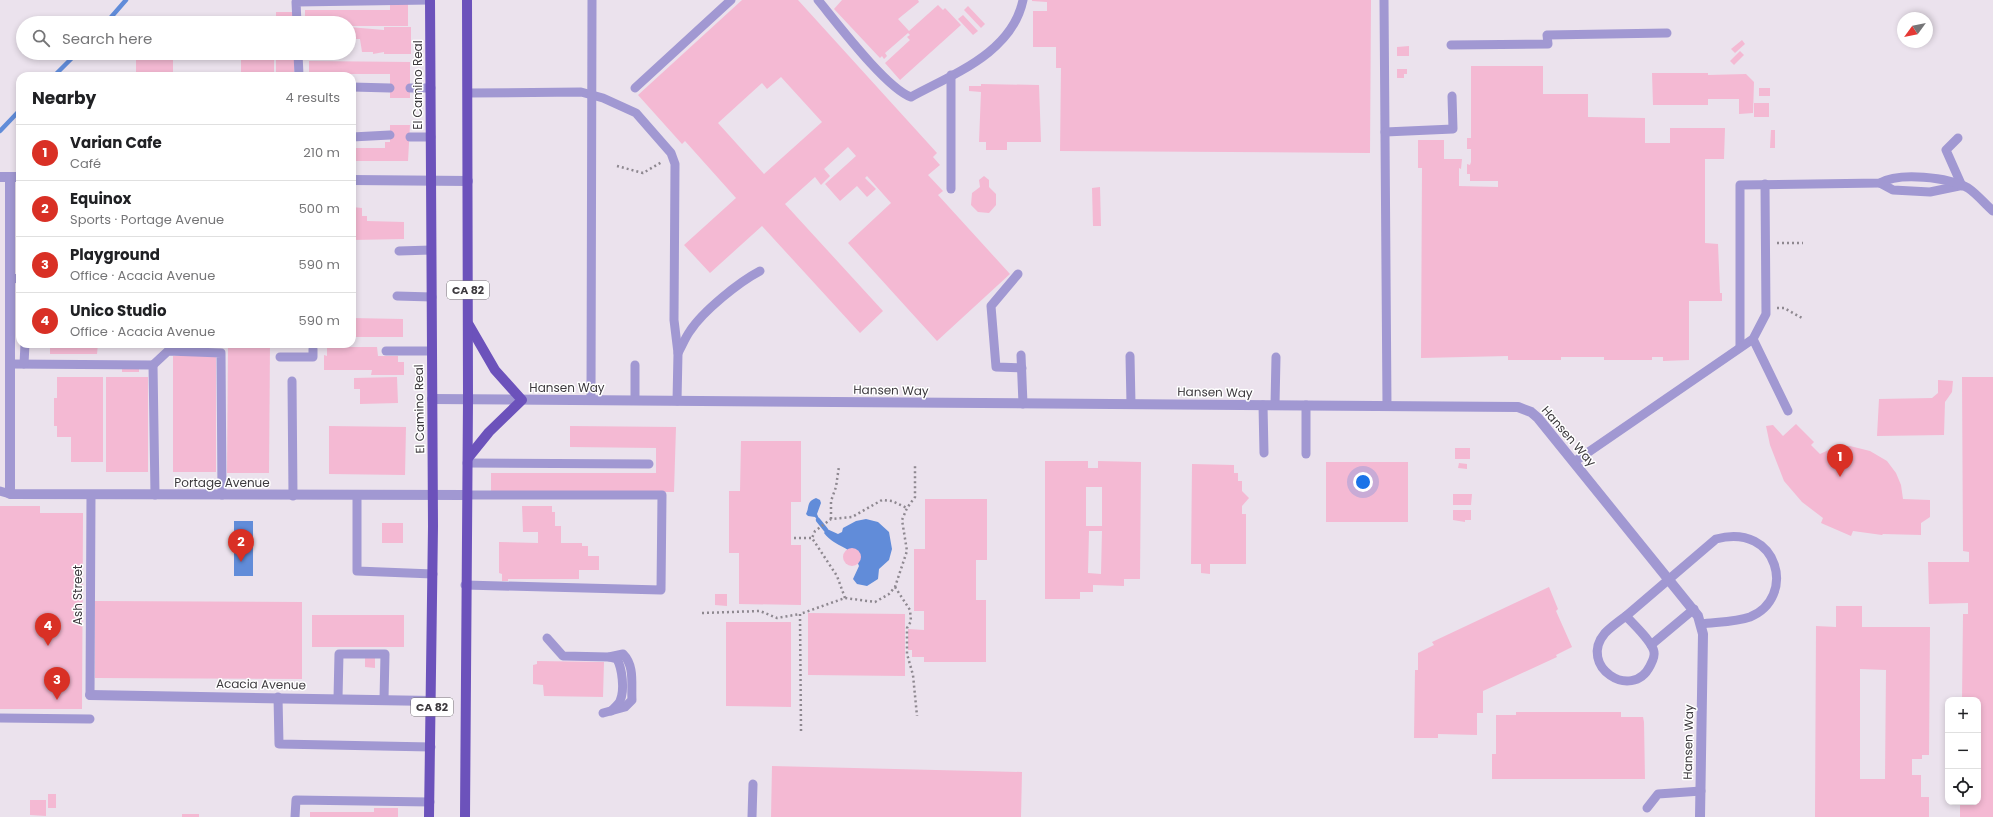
<!DOCTYPE html>
<meta charset="utf-8">
<style>
body{margin:0;font-family:Poppins,sans-serif;background:#f6f6f6;color:#202124}
.controls{position:absolute;right:12px;bottom:12px;display:grid;overflow:hidden;border-radius:8px;box-shadow:0 2px 6px #0003}
.controls button{width:36px;height:36px;display:grid;place-items:center;padding:0;border:0;border-bottom:1px solid #e0e0e0;background:#fff;color:#202124;font:20px sans-serif}
.compass{position:absolute;left:1897px;top:12px;width:36px;height:36px;border-radius:50%;background:#fff;box-shadow:0 2px 6px #0003;rotate:237deg}
.you{position:absolute;left:1363px;top:482px;width:14px;height:14px;margin:-10px;border:3px solid #fff;border-radius:50%;background:#1a73e8;box-shadow:0 0 0 6px #1a73e833}
.badge{display:grid;place-items:center;width:26px;height:26px;border-radius:50%;background:#d93025;color:#fff;font-size:13px;font-weight:700}
.pin{position:absolute;translate:-50% -33px;filter:drop-shadow(0 1px 2px #0008)}
.pin::after{content:'';position:absolute;top:21px;width:14px;height:12px;background:inherit;clip-path:polygon(0 0,100% 0,50% 100%)}
.list{margin:0;padding:0;list-style:none}
h2{display:flex;justify-content:space-between;align-items:center;height:52px;margin:0;padding:0 16px;font-size:17px}
h2 small{font-size:13px;font-weight:400;color:#757577}
.list li{display:grid;grid-template-columns:26px 1fr auto;gap:12px;align-items:center;box-sizing:border-box;height:56px;padding:0 16px;border-top:1px solid #e0e0e0}
.list b{display:block;font-size:15px;white-space:nowrap}
.list p{margin:0;font-size:13px;white-space:nowrap;color:#757577}
.list em{font-size:13px;font-style:normal;color:#757577}
.icon{flex:none;width:22px;height:22px;fill:none;stroke:currentColor;stroke-width:2;stroke-linecap:round;stroke-linejoin:round}
.map{position:relative;flex:none;width:1993px;height:817px;overflow:hidden}
.search{position:absolute;background:#fff;box-shadow:0 2px 6px #0003;left:16px;top:16px;width:340px;height:44px;display:flex;align-items:center;gap:10px;box-sizing:border-box;padding:0 14px;border-radius:22px;color:#757577;font-size:15px}
.panel{position:absolute;background:#fff;box-shadow:0 2px 6px #0003;left:16px;top:72px;width:340px;height:276px;border-radius:12px}
.map>svg:first-child{display:block}
.water{fill:#618cd9}
.lines{fill:none;stroke-linecap:round;stroke-linejoin:round}
.stream{stroke:#618cd9;stroke-width:4.5}
.building{fill:#f4b9d3;fill-rule:evenodd}
.path{stroke:#8e8890;stroke-width:2.5;stroke-dasharray:2 3;stroke-linecap:butt}
.service{stroke:#a198d2;stroke-width:9}
.minor{stroke:#a198d2;stroke-width:10}
.tertiary{stroke:#a198d2;stroke-width:10}
.primary{stroke:#6c52bb;stroke-width:10}
.labels{text-anchor:middle;dominant-baseline:central;stroke-width:3;stroke-linejoin:round;paint-order:stroke}
.shield{fill:#fff;stroke:#767477;stroke-width:1}
.shield-label{font-size:11px;font-weight:bold;fill:#3c393d}
.street-label{font-size:12px;fill:#3c393d;stroke:#fff}
</style>
<div class="map">
<svg width="1993" height="817" viewBox="0 0 1993 817">
<rect width="100%" height="100%" fill="#ebe2ed"/>
<!-- water -->
<g class="water">
<path d="M 816,498 L 820,500 L 821,503 L 817,514 L 819,519 L 818,521 L 815,517 L 808,516 L 806,514 C 810,506 806,502 816,498 Z"/>
<path d="M 866,519 L 878,522 L 889,532 L 892,549 L 889,560 L 879,569 L 878,579 L 867,586 L 857,584 L 853,579 L 859,566 C 852,544 836,549 824,533 L 827,529 L 838,534 L 842,532 L 843,528 L 856,521 Z"/>
<rect x="234" y="521" width="19" height="55"/>
</g>
<g class="lines">
<!-- stream -->
<g class="stream">
<path d="M 106,23 L 126,0"/>
<path d="M 54,76 L 77,53"/>
<path d="M 0,131 L 20,110"/>
<path d="M 818,520 L 826,530"/>
</g>
</g>
<!-- building -->
<g class="building">
<path d="M 742,0 L 798,0 L 937,153 L 933,157 L 940,165 L 928,175 L 943,191 L 938,195 L 1010,274 L 937,341 L 848,243 L 891,203 L 867,176 L 865,178 L 876,189 L 867,197 L 857,186 L 840,201 L 825,184 L 856,156 L 848,147 L 824,169 L 830,176 L 821,185 L 815,177 L 785,204 L 883,311 L 860,333 L 762,226 L 710,273 L 684,245 L 736,198 L 685,141 L 682,144 L 638,95 ZM 781,77 L 822,122 L 764,174 L 718,123 L 762,83 L 767,89 Z"/>
<path d="M 842,0 L 918,0 L 919,2 L 898,19 L 909,31 L 938,5 L 943,10 L 945,8 L 961,25 L 900,80 L 885,63 L 910,40 L 907,37 L 910,35 L 908,33 L 885,53 L 887,56 L 884,59 L 882,56 L 880,58 L 834,9 Z"/>
<path d="M 1032,0 L 1371,0 L 1370,153 L 1060,151 L 1061,68 L 1056,68 L 1056,47 L 1033,47 L 1033,11 L 1047,11 L 1047,2 L 1032,1 Z"/>
<path d="M 390,4 L 408,4 L 408,26 L 349,26 L 349,23 L 305,23 L 305,10 L 390,10 Z"/>
<path d="M 968,6 L 985,24 L 981,28 L 964,10 Z"/>
<rect x="276" y="12" width="18" height="11"/>
<path d="M 963,15 L 978,31 L 973,35 L 958,19 Z"/>
<path d="M 349,27 L 384,30 L 384,27 L 411,27 L 411,54 L 384,54 L 384,52 L 373,54 L 373,52 L 362,52 L 360,39 L 349,39 Z"/>
<path d="M 1742,40 L 1745,44 L 1735,53 L 1731,49 Z"/>
<path d="M 1409,46 L 1409,56 L 1397,56 L 1397,47 Z"/>
<path d="M 1740,51 L 1744,55 L 1734,65 L 1730,61 Z"/>
<path d="M 136,53 L 173,53 L 173,76 L 134,76 L 134,73 L 136,73 Z"/>
<rect x="175" y="53" width="64" height="7"/>
<rect x="241" y="53" width="33" height="23"/>
<rect x="276" y="53" width="18" height="23"/>
<path d="M 309,61 L 410,62 L 410,98 L 390,98 L 390,74 L 327,74 L 327,76 L 309,76 Z"/>
<path d="M 1471,66 L 1543,66 L 1543,94 L 1588,94 L 1588,117 L 1645,118 L 1645,143 L 1670,143 L 1670,128 L 1725,128 L 1724,159 L 1705,159 L 1705,243 L 1718,244 L 1720,293 L 1722,293 L 1722,301 L 1689,301 L 1689,360 L 1663,361 L 1663,357 L 1652,357 L 1652,360 L 1604,360 L 1604,357 L 1561,357 L 1561,360 L 1508,360 L 1508,356 L 1421,358 L 1422,168 L 1418,168 L 1418,140 L 1444,140 L 1444,159 L 1462,159 L 1461,169 L 1459,168 L 1459,186 L 1498,187 L 1498,181 L 1470,181 L 1470,174 L 1467,174 L 1467,164 L 1470,165 L 1471,162 L 1471,149 L 1467,149 L 1467,138 L 1471,138 Z"/>
<path d="M 1397,69 L 1407,69 L 1407,74 L 1404,74 L 1404,78 L 1397,78 Z"/>
<path d="M 1652,73 L 1708,73 L 1708,75 L 1746,74 L 1754,82 L 1753,113 L 1739,114 L 1739,99 L 1708,99 L 1708,105 L 1653,105 Z"/>
<path d="M 981,84 L 1039,85 L 1041,142 L 1007,142 L 1007,150 L 986,150 L 986,142 L 979,142 L 981,92 L 969,91 L 969,86 L 981,86 Z"/>
<rect x="1759" y="88" width="11" height="8"/>
<rect x="1754" y="103" width="15" height="14"/>
<path d="M 390,125 L 410,125 L 408,161 L 352,161 L 352,148 L 385,148 L 385,142 L 390,142 Z"/>
<path d="M 1771,130 L 1775,130 L 1775,148 L 1770,148 Z"/>
<path d="M 984,176 L 989,180 L 989,187 L 996,194 L 996,205 L 989,213 L 978,212 L 971,205 L 972,193 L 980,187 L 979,180 Z"/>
<path d="M 1100,187 L 1101,226 L 1093,226 L 1092,188 Z"/>
<path d="M 352,207 L 362,208 L 362,216 L 367,216 L 367,221 L 404,222 L 404,239 L 352,240 Z"/>
<path d="M 352,318 L 403,319 L 403,337 L 352,337 Z"/>
<path d="M 50,344 L 98,344 L 97,354 L 50,354 Z"/>
<path d="M 228,344 L 270,344 L 269,473 L 227,473 Z"/>
<path d="M 327,347 L 377,347 L 378,356 L 398,356 L 398,362 L 404,362 L 404,375 L 371,375 L 372,370 L 324,370 L 324,355 L 327,356 Z"/>
<rect x="173" y="356" width="43" height="116"/>
<rect x="122" y="366" width="17" height="6"/>
<path d="M 57,377 L 103,377 L 103,462 L 71,462 L 71,437 L 57,437 L 57,426 L 54,426 L 54,398 L 57,398 Z"/>
<rect x="106" y="377" width="42" height="95"/>
<path d="M 397,377 L 398,403 L 360,404 L 360,389 L 354,389 L 354,378 Z"/>
<path d="M 1962,377 L 1993,377 L 1993,817 L 1960,817 L 1960,802 L 1978,802 L 1978,700 L 1962,700 L 1963,614 L 1968,614 L 1968,603 L 1929,604 L 1928,562 L 1969,562 L 1969,552 L 1963,551 Z"/>
<path d="M 1938,380 L 1953,381 L 1952,392 L 1945,402 L 1944,435 L 1877,436 L 1879,399 L 1932,398 L 1938,393 Z"/>
<path d="M 1796,424 L 1814,442 L 1811,445 L 1820,454 L 1835,447 L 1850,446 L 1870,451 L 1887,461 L 1896,473 L 1901,485 L 1903,499 L 1930,500 L 1930,517 L 1921,523 L 1921,535 L 1883,534 L 1882,535 L 1853,531 L 1851,536 L 1821,523 L 1823,518 L 1802,502 L 1784,481 L 1770,445 L 1766,426 L 1773,425 L 1783,436 Z"/>
<path d="M 329,426 L 406,427 L 405,475 L 329,474 Z"/>
<path d="M 570,426 L 676,427 L 674,492 L 491,492 L 491,473 L 656,473 L 656,448 L 570,447 Z"/>
<path d="M 741,441 L 801,441 L 801,502 L 791,502 L 791,545 L 801,545 L 801,605 L 739,604 L 739,553 L 729,553 L 729,491 L 740,491 Z"/>
<rect x="1455" y="448" width="15" height="11"/>
<path d="M 1045,461 L 1088,461 L 1088,468 L 1098,468 L 1098,461 L 1141,462 L 1140,579 L 1124,579 L 1124,586 L 1093,585 L 1093,592 L 1080,592 L 1080,599 L 1045,599 ZM 1086,487 L 1102,487 L 1102,526 L 1086,526 ZM 1089,531 L 1102,531 L 1101,574 L 1088,573 Z"/>
<rect x="1326" y="462" width="82" height="60"/>
<path d="M 1459,463 L 1467,464 L 1467,469 L 1458,468 Z"/>
<path d="M 1192,464 L 1234,465 L 1234,473 L 1238,473 L 1238,481 L 1242,481 L 1242,491 L 1249,498 L 1242,506 L 1242,514 L 1246,514 L 1246,564 L 1210,564 L 1210,574 L 1201,573 L 1201,564 L 1191,564 Z"/>
<path d="M 1453,494 L 1472,494 L 1471,505 L 1453,505 Z"/>
<path d="M 925,499 L 987,499 L 987,560 L 976,560 L 976,600 L 986,600 L 986,662 L 924,662 L 924,657 L 912,657 L 912,650 L 908,650 L 908,629 L 924,630 L 924,611 L 914,611 L 914,549 L 925,549 Z"/>
<path d="M 0,506 L 40,506 L 40,513 L 83,513 L 82,709 L 0,709 Z"/>
<path d="M 522,506 L 552,506 L 552,512 L 555,512 L 555,526 L 561,526 L 561,543 L 582,543 L 582,546 L 588,546 L 588,556 L 599,556 L 599,570 L 579,570 L 579,579 L 508,579 L 508,581 L 502,581 L 502,574 L 499,573 L 499,542 L 538,543 L 538,532 L 523,532 Z"/>
<path d="M 1453,510 L 1471,510 L 1471,520 L 1465,520 L 1465,522 L 1453,520 Z"/>
<rect x="382" y="523" width="21" height="20"/>
<circle cx="852" cy="557" r="9"/>
<path d="M 1549,587 L 1558,609 L 1556,611 L 1572,647 L 1556,655 L 1557,657 L 1483,691 L 1483,713 L 1477,713 L 1477,735 L 1438,734 L 1438,738 L 1414,738 L 1415,670 L 1418,670 L 1418,653 L 1434,645 L 1432,642 Z"/>
<path d="M 715,594 L 727,594 L 727,606 L 715,605 Z"/>
<path d="M 95,601 L 302,602 L 302,679 L 95,678 Z"/>
<path d="M 1836,606 L 1862,606 L 1862,627 L 1930,627 L 1929,755 L 1922,755 L 1922,759 L 1912,759 L 1912,775 L 1921,775 L 1921,797 L 1929,797 L 1929,817 L 1815,817 L 1816,626 L 1836,627 ZM 1860,669 L 1886,670 L 1885,779 L 1860,779 Z"/>
<path d="M 808,613 L 905,614 L 905,676 L 808,675 Z"/>
<rect x="312" y="615" width="92" height="32"/>
<path d="M 726,622 L 791,622 L 791,707 L 726,706 Z"/>
<path d="M 365,657 L 375,658 L 375,668 L 365,667 Z"/>
<path d="M 537,661 L 604,662 L 603,697 L 544,696 L 543,685 L 533,684 L 533,665 L 537,664 Z"/>
<path d="M 1516,712 L 1621,712 L 1621,717 L 1643,717 L 1644,722 L 1645,779 L 1492,779 L 1492,754 L 1496,754 L 1496,715 L 1516,715 Z"/>
<path d="M 772,766 L 1022,772 L 1021,817 L 771,817 Z"/>
<rect x="48" y="794" width="8" height="14"/>
<path d="M 30,800 L 46,800 L 46,816 L 30,815 Z"/>
<path d="M 374,808 L 398,808 L 398,817 L 310,817 L 310,812 L 374,812 Z"/>
<rect x="182" y="814" width="17" height="3"/>
</g>
<g class="lines">
<!-- path -->
<g class="path">
<path d="M 617,166 L 643,173 L 662,162"/>
<path d="M 1777,243 L 1803,243"/>
<path d="M 1777,308 L 1784,308 L 1802,318"/>
<path d="M 831,519 L 831,501 L 836,487 L 839,466"/>
<path d="M 794,538 L 812,538"/>
<path d="M 895,587 L 910,610 L 911,621 L 907,628 L 907,654 L 913,675 L 917,716"/>
<path d="M 845,598 L 837,576 L 812,538 L 815,531 L 831,519 L 852,517 L 882,500 L 892,501 L 907,508"/>
<path d="M 702,613 L 760,611 L 777,618 L 800,614"/>
<path d="M 801,731 L 800,614 L 845,598 L 875,602 L 889,594 L 895,587 L 907,551 L 902,520 L 907,508 L 915,497 L 915,464"/>
</g>
<!-- service -->
<g class="service">
<path d="M 818,0 C 837,23 886,88 911,97 C 953,74 1012,53 1023,0"/>
<path d="M 1384,0 L 1387,406"/>
<path d="M 297,23 L 296,2 L 430,0"/>
<path d="M 1451,45 L 1548,44 L 1547,35 L 1667,33"/>
<path d="M 298,53 L 299,76"/>
<path d="M 352,87 L 390,88"/>
<path d="M 410,88 L 431,88"/>
<path d="M 635,88 L 731,0"/>
<path d="M 468,93 L 581,92 L 603,98 L 636,113 L 671,153 L 675,164 L 674,320 L 678,353 L 677,401"/>
<path d="M 1385,132 L 1453,129 L 1452,96"/>
<path d="M 352,137 L 390,135"/>
<path d="M 410,137 L 431,137"/>
<path d="M 1958,138 L 1946,150 L 1962,186"/>
<path d="M 1880,183 L 1893,190 L 1930,192 L 1959,186"/>
<path d="M 951,189 L 951,75"/>
<path d="M 399,251 L 431,250"/>
<path d="M 1018,274 L 991,306 L 996,367 L 1022,368"/>
<path d="M 10,278 L 20,279"/>
<path d="M 397,296 L 432,297"/>
<path d="M 1753,339 L 1788,411"/>
<path d="M 1740,347 L 1740,185 L 1880,183 C 1899,172 1948,177 1968,188 C 1977,194 1985,204 1993,211"/>
<path d="M 386,351 L 432,351"/>
<path d="M 678,353 C 682,346 685,338 690,331 C 703,311 739,282 760,271"/>
<path d="M 1021,355 L 1023,404"/>
<path d="M 1130,356 L 1131,404"/>
<path d="M 280,357 L 313,357 L 313,349"/>
<path d="M 10,364 L 153,365 L 155,495"/>
<path d="M 24,364 L 25,344"/>
<path d="M 153,365 L 168,351 L 221,353 L 222,495"/>
<path d="M 635,365 L 635,400"/>
<path d="M 292,381 L 293,496"/>
<path d="M 591,400 L 592,0"/>
<path d="M 1263,405 L 1264,453"/>
<path d="M 1275,405 L 1276,357"/>
<path d="M 1306,454 L 1306,405"/>
<path d="M 1574,462 L 1753,339 L 1766,314 L 1765,184"/>
<path d="M 467,463 L 649,464"/>
<path d="M 0,491 L 10,494"/>
<path d="M 357,496 L 357,571 L 433,574"/>
<path d="M 465,585 L 661,590 L 662,495 L 467,495"/>
<path d="M 1626,616 L 1716,539 C 1779,522 1797,598 1750,617 C 1736,622 1716,622 1701,624"/>
<path d="M 1626,616 C 1633,624 1652,641 1654,652 C 1655,657 1652,662 1650,666 C 1632,702 1577,666 1605,633 C 1611,627 1619,621 1626,616 Z"/>
<path d="M 547,638 L 563,656 L 609,657 L 623,654 C 635,666 631,684 632,700 L 625,707 L 603,713"/>
<path d="M 1651,645 L 1694,609"/>
<path d="M 609,657 L 617,659 C 622,668 625,690 620,701 C 619,704 614,708 611,711"/>
<path d="M 90,695 L 91,495"/>
<path d="M 278,697 L 279,744 L 431,747"/>
<path d="M 338,698 L 339,654 L 385,654 L 384,699"/>
<path d="M 0,718 L 90,719"/>
<path d="M 1647,808 L 1658,794 L 1701,791"/>
<path d="M 295,817 L 296,800 L 430,802"/>
<path d="M 752,817 L 753,784"/>
</g>
<!-- minor -->
<g class="minor">
<path d="M 0,177 L 20,177"/>
<path d="M 10,177 L 10,494 L 467,495"/>
<path d="M 352,180 L 468,181"/>
<path d="M 90,695 L 432,701"/>
</g>
<!-- tertiary -->
<path class="tertiary" d="M 432,399 L 1518,407 L 1531,412 L 1538,418 L 1698,616 L 1703,634 L 1700,817"/>
<!-- primary -->
<g class="primary">
<path d="M 468,458 L 489,432 L 522,400 L 495,370 L 469,325"/>
<path d="M 429,817 L 433,526 L 430,0"/>
<path d="M 465,817 L 468,399 L 467,0"/>
</g>
</g>
<g class="labels">
<!-- shield labels -->
<g class="shield">
<rect x="447" y="281" width="42" height="18" rx="3"/>
<rect x="411" y="698" width="42" height="18" rx="3"/>
</g>
<g class="shield-label">
<text x="468" y="290">CA 82</text>
<text x="432" y="707">CA 82</text>
</g>
<!-- street labels -->
<g class="street-label">
<text transform="translate(417 85) rotate(-90)">El Camino Real</text>
<text x="567" y="387">Hansen Way</text>
<text transform="translate(891 390) rotate(1)">Hansen Way</text>
<text transform="translate(1215 392) rotate(1)">Hansen Way</text>
<text transform="translate(419 409) rotate(-91)">El Camino Real</text>
<text transform="translate(1569 436) rotate(49)">Hansen Way</text>
<text x="222" y="482">Portage Avenue</text>
<text transform="translate(77 595) rotate(-90)">Ash Street</text>
<text transform="translate(261 684) rotate(1)">Acacia Avenue</text>
<text transform="translate(1688 742) rotate(-89)">Hansen Way</text>
</g>
</g>
</svg>
<div class="controls">
<button>+</button>
<button>−</button>
<button><svg class="icon" aria-label="locate" viewBox="0 0 24 24"><circle cx="12" cy="12" r="6"/><path d="M12 2v4M12 18v4M2 12h4M18 12h4"/></svg></button>
</div>
<svg class="compass" viewBox="-18 -18 36 36"><path d="M0-13l5 13h-10z" fill="#e53935"/><path d="M0 13l5-13h-10z" fill="#757577"/></svg>
<div class="you"></div>
<div class="pin badge" style="left:1840px;top:477px">1</div>
<div class="pin badge" style="left:241px;top:562px">2</div>
<div class="pin badge" style="left:57px;top:700px">3</div>
<div class="pin badge" style="left:48px;top:646px">4</div>
<div class="search"><svg class="icon" aria-label="search" viewBox="0 0 24 24"><circle cx="10" cy="10" r="6"/><path d="M15 15l6 6"/></svg>Search here</div>
<section class="panel">
<h2>Nearby<small>4 results</small></h2>
<ul class="list">
<li><span class="badge">1</span><div><b>Varian Cafe</b><p>Café</p></div><em>210 m</em></li>
<li><span class="badge">2</span><div><b>Equinox</b><p>Sports · Portage Avenue</p></div><em>500 m</em></li>
<li><span class="badge">3</span><div><b>Playground</b><p>Office · Acacia Avenue</p></div><em>590 m</em></li>
<li><span class="badge">4</span><div><b>Unico Studio</b><p>Office · Acacia Avenue</p></div><em>590 m</em></li>
</ul>
</section>
</div>
